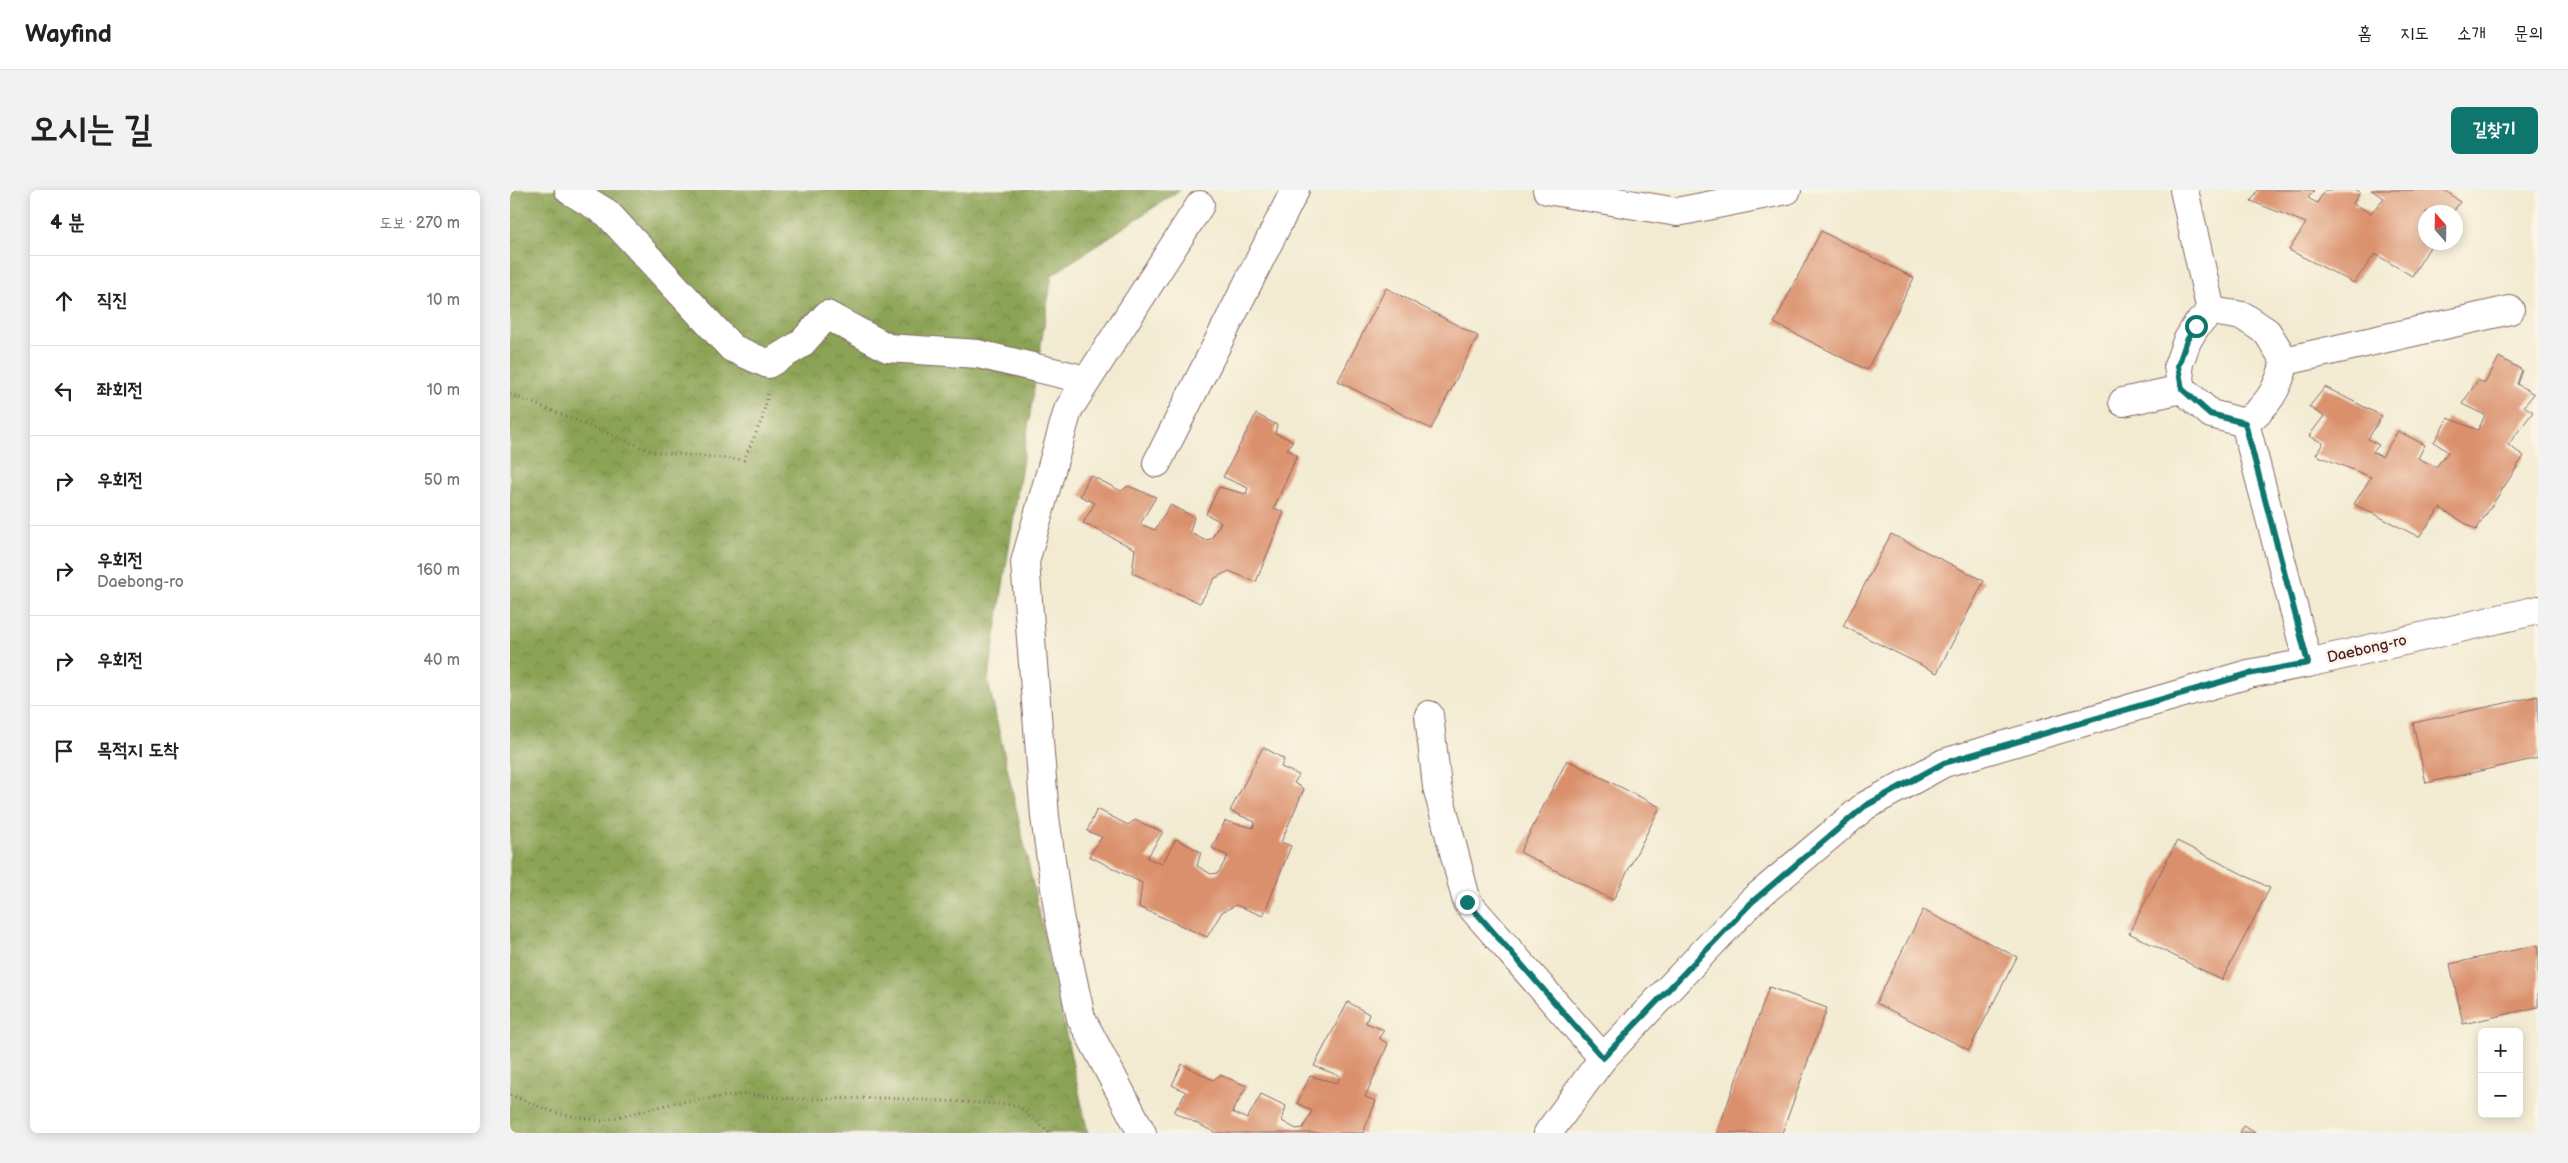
<!DOCTYPE html>
<html lang="ko">
<meta charset="utf-8">
<style>
body{margin:0;font-family:"Balsamiq Sans","Poor Story",sans-serif;background:#f2f2f2;color:#222}
.controls{position:absolute;right:15px;bottom:15px;display:grid;overflow:hidden;border-radius:8px;box-shadow:0 2px 12px #0003}
.controls button{width:45px;height:45px;display:grid;place-items:center;padding:0;border:0;border-bottom:1px solid #e0e0e0;background:#fff;color:#222;font:25px sans-serif}
.compass{position:absolute;left:1908px;top:15px;width:45px;height:45px;border-radius:50%;background:#fff;box-shadow:0 2px 12px #0003;rotate:340deg}
.stop{position:absolute;width:15px;height:15px;margin:-11px;border:4px solid #0f766e;border-radius:50%;background:#fff}
.stop.end{background:#0f766e;border-color:#fff;box-shadow:0 1px 5px #0008}
.list{margin:0;padding:0;list-style:none}
h2{display:flex;justify-content:space-between;align-items:center;height:65px;margin:0;padding:0 20px;font-size:21px}
h2 small{font-size:16px;font-weight:400;color:#767676}
.list li{display:grid;grid-template-columns:32px 1fr auto;gap:15px;align-items:center;box-sizing:border-box;height:90px;padding:0 20px;border-top:1px solid #e0e0e0}
.list b{display:block;font-size:19px;white-space:nowrap}
.list p{margin:0;font-size:16px;white-space:nowrap;color:#767676}
.list em{font-size:16px;font-style:normal;color:#767676}
.icon{flex:none;width:28px;height:28px;fill:none;stroke:currentColor;stroke-width:2;stroke-linecap:round;stroke-linejoin:round}
.map{position:relative;flex:none;width:2028px;height:943px;overflow:hidden;border-radius:8px}
header{display:flex;align-items:center;gap:30px;box-sizing:border-box;height:70px;padding:0 25px;background:#fff;border-bottom:1px solid #e0e0e0}
header strong{font-size:24px}
nav{display:flex;gap:28px;margin-inline-start:auto;font-size:18px}
.intro{display:flex;align-items:center;justify-content:space-between;box-sizing:border-box;height:120px;padding:0 30px}
h1{margin:0;font-size:35px}
.button{padding:12px 22px;border-radius:8px;background:#0f766e;color:#fff;font-size:18px;font-weight:700}
main{display:flex;gap:30px;padding:0 30px}
aside{flex:1;background:#fff;border-radius:8px;box-shadow:0 2px 12px #0003}
.map>svg:first-child{display:block}
.forest{fill:url(#forest-crowns);stroke:#6a6140}
.building{fill:#da906c}
.lines{fill:none;stroke-linecap:round;stroke-linejoin:round}
.minor-casing{stroke:#856665;stroke-width:30}
.path{stroke:#856665;stroke-width:3;stroke-dasharray:1 4;stroke-linecap:butt}
.minor{stroke:#fff;stroke-width:28}
.route{stroke:#0f766e;stroke-width:6}
.labels{text-anchor:middle;dominant-baseline:central;stroke-width:5;stroke-linejoin:round;paint-order:stroke}
.street-label{font-size:15px;fill:#4a1f2b;stroke:#fcf5e5}
</style>
<header>
<strong>Wayfind</strong>
<nav><a>홈</a><a>지도</a><a>소개</a><a>문의</a></nav>
</header>
<div class="intro"><h1>오시는 길</h1><a class="button">길찾기</a></div>
<main>
<aside>
<h2>4 분<small>도보 · 270 m</small></h2>
<ul class="list">
<li><svg class="icon" aria-label="ahead" viewBox="0 0 24 24"><path d="M12 20V5M6 11l6-6 6 6"/></svg><div><b>직진</b></div><em>10 m</em></li>
<li><svg class="icon" aria-label="left" viewBox="0 0 24 24"><path d="M17 20v-9H6M10 6l-5 5 5 5"/></svg><div><b>좌회전</b></div><em>10 m</em></li>
<li><svg class="icon" aria-label="right" viewBox="0 0 24 24"><path d="M7 20v-9h11M14 6l5 5-5 5"/></svg><div><b>우회전</b></div><em>50 m</em></li>
<li><svg class="icon" aria-label="right" viewBox="0 0 24 24"><path d="M7 20v-9h11M14 6l5 5-5 5"/></svg><div><b>우회전</b><p>Daebong-ro</p></div><em>160 m</em></li>
<li><svg class="icon" aria-label="right" viewBox="0 0 24 24"><path d="M7 20v-9h11M14 6l5 5-5 5"/></svg><div><b>우회전</b></div><em>40 m</em></li>
<li><svg class="icon" aria-label="arrive" viewBox="0 0 24 24"><path d="M6 21V4h12l-3 4 3 4H6"/></svg><div><b>목적지 도착</b></div></li>
</ul>
</aside>
<div class="map">
<svg width="2028" height="943" viewBox="0 0 2028 943">
<defs>
<pattern id="forest-crowns" width="20" height="18" patternUnits="userSpaceOnUse" patternTransform="scale(1.25)"><rect width="20" height="18" fill="#8ba354"/><path d="M2 6a3 3 0 1 1 6 0M12 15a3 3 0 1 1 6 0" fill="none" stroke="#748446"/></pattern>
</defs>
<rect width="100%" height="100%" fill="#fcf5e5"/>
<filter id="ink" filterUnits="userSpaceOnUse"><feTurbulence type="fractalNoise" baseFrequency=".02" numOctaves="2"/><feDisplacementMap in="SourceGraphic" scale="10" xChannelSelector="R" yChannelSelector="G"/><feConvolveMatrix kernelMatrix="1 2 1 2 8 2 1 2 1" color-interpolation-filters="sRGB"/></filter>
<filter id="wash" filterUnits="userSpaceOnUse"><feTurbulence type="fractalNoise" baseFrequency=".0096" numOctaves="4" result="noise"/><feDisplacementMap in="SourceGraphic" scale="20" xChannelSelector="R" yChannelSelector="G"/><feGaussianBlur stdDeviation="1.12" result="paint"/><feColorMatrix in="noise" values="0 0 0 0 0 0 0 0 0 0 0 0 0 0 0 0 0 1.4 0 .05"/><feComposite in="paint" operator="in"/></filter>
<g filter="url(#wash)">
<rect width="100%" height="100%" fill="#f2ebd2"/>
<!-- forest -->
<path class="forest" d="M 0,0 L 670,0 L 542,85 L 478,491 L 578,943 L 0,943 Z"/>
<g id="blocks">
<!-- building -->
<g class="building">
<path d="M 1748,0 L 1802,0 L 1804,1 L 1798,8 L 1807,13 L 1815,0 L 1847,0 L 1850,2 L 1843,14 L 1861,23 L 1874,8 L 1861,0 L 1935,0 L 1950,12 L 1943,22 L 1916,22 L 1916,52 L 1923,52 L 1902,86 L 1865,64 L 1844,93 L 1779,60 L 1796,33 L 1741,11 Z"/>
<path d="M 1311,41 L 1404,88 L 1357,180 L 1264,133 Z"/>
<path d="M 876,98 L 968,146 L 921,239 L 828,191 Z"/>
<path d="M 1989,167 L 2012,180 L 2007,194 L 2024,204 L 2014,216 L 2023,222 L 1998,255 L 2014,266 L 1966,340 L 1930,318 L 1909,347 L 1844,314 L 1861,287 L 1806,265 L 1813,253 L 1799,246 L 1814,226 L 1799,217 L 1815,197 L 1872,226 L 1858,249 L 1869,255 L 1863,262 L 1872,267 L 1888,241 L 1915,255 L 1908,268 L 1926,277 L 1938,262 L 1924,252 L 1938,228 L 1968,240 L 1975,225 L 1952,214 L 1968,190 L 1975,193 Z"/>
<path d="M 746,224 L 767,235 L 765,243 L 783,251 L 777,259 L 787,265 L 764,318 L 774,322 L 746,392 L 719,381 L 705,388 L 690,413 L 622,383 L 625,359 L 573,333 L 585,313 L 570,306 L 580,285 L 611,301 L 618,296 L 646,307 L 630,334 L 645,340 L 660,315 L 684,327 L 680,342 L 694,350 L 701,349 L 711,332 L 696,324 L 709,297 L 736,304 L 738,298 L 713,287 Z"/>
<path d="M 1381,344 L 1474,391 L 1427,483 L 1333,436 Z"/>
<path d="M 2028,506 L 2028,568 L 1916,593 L 1903,533 Z"/>
<path d="M 753,557 L 774,569 L 771,577 L 789,585 L 784,593 L 794,599 L 771,652 L 781,656 L 753,726 L 726,715 L 712,722 L 697,747 L 629,717 L 632,693 L 579,666 L 592,647 L 577,641 L 587,619 L 618,635 L 625,630 L 653,642 L 637,668 L 652,674 L 666,649 L 691,662 L 687,676 L 701,684 L 708,683 L 718,666 L 702,658 L 715,631 L 743,638 L 745,632 L 720,621 Z"/>
<path d="M 1057,570 L 1150,617 L 1103,710 L 1010,662 Z"/>
<path d="M 1667,651 L 1760,698 L 1712,790 L 1619,743 Z"/>
<path d="M 1413,720 L 1507,767 L 1459,860 L 1366,813 Z"/>
<path d="M 2028,755 L 2028,817 L 1953,834 L 1940,774 Z"/>
<path d="M 1259,797 L 1317,818 L 1272,943 L 1207,943 Z"/>
<path d="M 838,812 L 859,824 L 856,833 L 874,840 L 869,848 L 878,854 L 855,907 L 866,911 L 853,943 L 706,943 L 664,922 L 676,902 L 662,895 L 672,874 L 703,890 L 710,885 L 737,896 L 722,922 L 737,929 L 751,904 L 776,916 L 772,931 L 786,939 L 793,938 L 802,921 L 787,913 L 800,886 L 827,893 L 830,886 L 804,876 Z"/>
<path d="M 1733,936 L 1746,943 L 1730,943 Z"/>
</g>
</g>
</g>
<g filter="url(#ink)">
<use href="#blocks" fill-opacity="0" stroke="#856665" stroke-width="1"/>
<g class="lines">
<!-- minor casing -->
<g class="minor-casing">
<g id="minor">
<path d="M 59,0 L 97,23 L 222,158 L 258,174 L 291,154 L 317,125 L 378,158 L 468,164 L 577,190"/>
<path d="M 1037,0 L 1167,22 L 1277,0"/>
<path d="M 1674,0 L 1701,121 L 1733,126 L 1757,142 L 1775,171 C 1768,200 1758,215 1735,233 L 1798,473"/>
<path d="M 1701,121 L 1686,136 L 1677,151 L 1668,176 L 1672,199 L 1701,224 L 1735,233"/>
<path d="M 1775,171 L 2000,120"/>
<path d="M 1613,212 L 1672,199"/>
<path d="M 647,273 L 785,0"/>
<path d="M 919,525 L 927,597 L 957,712 L 1093,868"/>
<path d="M 632,943 L 571,828 L 549,726 L 535,627 L 515,372 L 558,220 L 690,15"/>
<path d="M 1038,943 L 1093,868 L 1242,711 L 1355,616 L 1434,573 L 1738,484 L 1798,473 L 2028,420"/>
</g>
</g>
<!-- path -->
<g class="path">
<path d="M 0,204 L 144,262 L 234,270 L 252,229 L 258,204"/>
<path d="M 0,905 L 46,923 L 91,931 L 164,913 L 234,904 L 288,909 L 377,908 L 506,915 L 540,943"/>
</g>
<!-- minor -->
<use href="#minor" class="minor"/>
</g>
</g>
<g class="lines" filter="url(#ink)">
<!-- route -->
<path class="route" d="M 957,712 L 1093,868 L 1242,712 L 1355,616 L 1434,573 L 1738,484 L 1798,473 L 1735,233 L 1700,224 L 1672,199 L 1668,176 L 1677,150 L 1686,136"/>
</g>
<g class="labels">
<!-- street labels -->
<g class="street-label">
<text transform="translate(1857 459) rotate(-13)">Daebong-ro</text>
</g>
</g>
</svg>
<div class="controls">
<button>+</button>
<button>−</button>
</div>
<svg class="compass" viewBox="-18 -18 36 36"><path d="M0-13l5 13h-10z" fill="#e53935"/><path d="M0 13l5-13h-10z" fill="#767676"/></svg>
<div class="stop" style="left:1686px;top:136px"></div>
<div class="stop end" style="left:957px;top:712px"></div>
</div>
</main>
